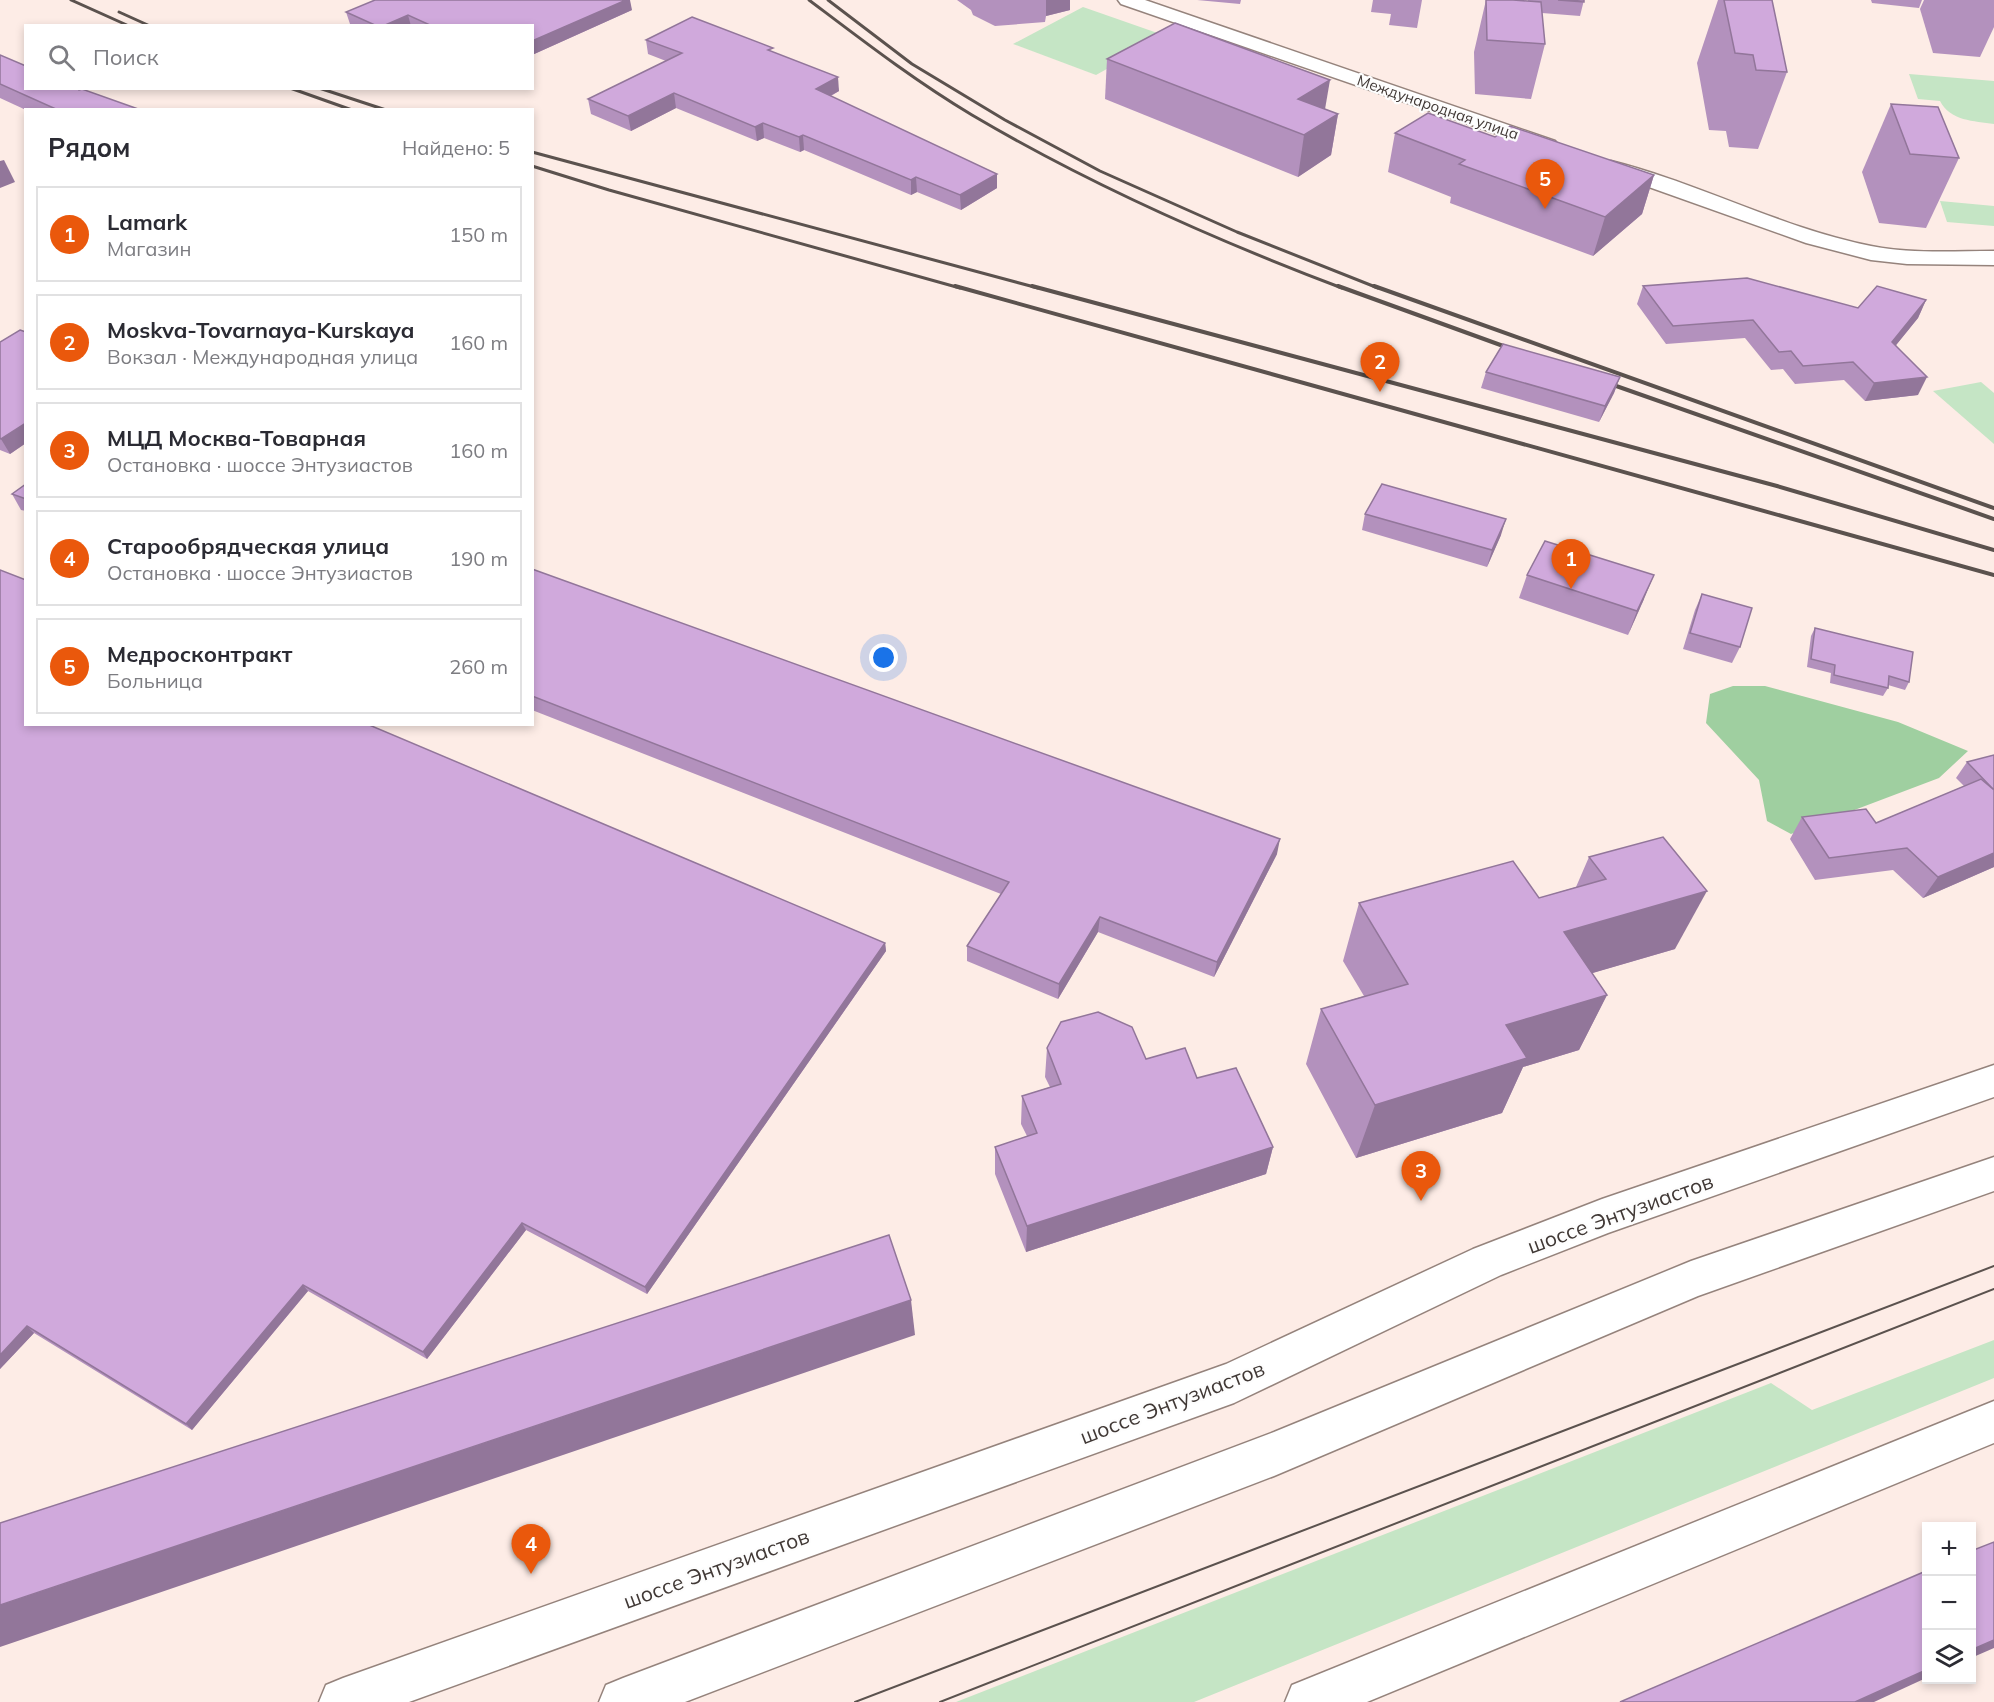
<!DOCTYPE html>
<html lang="ru">
<meta charset="utf-8">
<style>
body{margin:0;font-family:Mulish,sans-serif;background:#f7f7f7;color:#2b2b33}
.controls{position:absolute;right:18px;bottom:18px;display:grid;overflow:hidden;border-radius:0px;box-shadow:0 3px 9px #0003}
.controls button{width:54px;height:54px;display:grid;place-items:center;padding:0;border:0;border-bottom:2px solid #e1e1e2;background:#fff;color:#2b2b33;font:30px sans-serif}
.you{position:absolute;left:884px;top:658px;width:21px;height:21px;margin:-15px;border:4px solid #fff;border-radius:50%;background:#1a73e8;box-shadow:0 0 0 9px #1a73e833}
.badge{display:grid;place-items:center;width:39px;height:39px;border-radius:50%;background:#ea580c;color:#fff;font-size:20px;font-weight:700}
.pin{position:absolute;translate:-50% -50px;filter:drop-shadow(0 2px 3px #0008)}
.pin::after{content:'';position:absolute;top:32px;width:21px;height:18px;background:inherit;clip-path:polygon(0 0,100% 0,50% 100%)}
.list{margin:0;padding:0;list-style:none}
h2{display:flex;justify-content:space-between;align-items:center;height:78px;margin:0;padding:0 24px;font-size:26px}
h2 small{font-size:20px;font-weight:400;color:#7c7c81}
.list li{display:grid;grid-template-columns:39px 1fr auto;gap:18px;align-items:center;box-sizing:border-box;height:96px;margin:0 12px 12px;padding:0 12px;border:2px solid #e1e1e2;border-radius:0px}
.list b{display:block;font-size:22px;white-space:nowrap}
.list p{margin:0;font-size:20px;white-space:nowrap;color:#7c7c81}
.list em{font-size:20px;font-style:normal;color:#7c7c81}
.icon{flex:none;width:33px;height:33px;fill:none;stroke:currentColor;stroke-width:2;stroke-linecap:round;stroke-linejoin:round}
.map{position:relative;flex:none;width:1994px;height:1702px;overflow:hidden}
.search{position:absolute;background:#fff;box-shadow:0 3px 9px #0003;left:24px;top:24px;width:510px;height:66px;display:flex;align-items:center;gap:15px;box-sizing:border-box;padding:0 21px;border-radius:0px;color:#7c7c81;font-size:22px}
.panel{position:absolute;background:#fff;box-shadow:0 3px 9px #0003;left:24px;top:108px;width:510px;height:618px;border-radius:0px}
.map>svg:first-child{display:block}
.green{fill:#c5e5c5}
.forest{fill:#9fcfa0}
.lines{fill:none;stroke-linecap:round;stroke-linejoin:round}
.street-casing{stroke:#95837c;stroke-width:3}
.primary-casing{stroke:#95837c;stroke-width:3}
.street{fill:#fff;fill-rule:evenodd}
.primary{fill:#fff;fill-rule:evenodd}
.tram{stroke:#5b524e;stroke-width:2}
.rail-far1{stroke:#5b524e;stroke-width:3}
.rail{stroke:#5b524e;stroke-width:4}
.wall{fill:#b391bd}
.shaded-wall{fill:#92769a}
.building{fill:#d0a9dc;stroke:#92769a;stroke-width:1.5}
.labels{text-anchor:middle;dominant-baseline:central;stroke-width:4.5;stroke-linejoin:round;paint-order:stroke}
.far-street-label{font-size:15px;fill:#403835;stroke:#fdfdfd}
.near-street-label{font-size:21px;fill:#403835;stroke:#fdfdfd}
</style>
<div class="map">
<svg width="1994" height="1702" viewBox="0 0 1994 1702">
<rect width="100%" height="100%" fill="#fdece6"/>
<!-- green -->
<g class="green">
<path d="M 1083,7 L 1166,36 L 1096,75 L 1013,44 Z"/>
<path d="M 1909,74 L 1994,81 L 1994,124 C 1974,121 1950,121 1940,101 L 1918,99 Z"/>
<path d="M 1940,201 L 1994,206 L 1994,226 L 1947,222 Z"/>
<path d="M 1981,382 L 1994,393 L 1994,444 L 1933,391 Z"/>
<path d="M 1994,1340 L 1994,1378 L 1194,1702 L 956,1702 L 1771,1383 L 1812,1410 Z"/>
</g>
<!-- forest -->
<path class="forest" d="M 1733,686 L 1765,686 L 1898,722 L 1968,751 L 1939,778 L 1791,834 L 1767,821 L 1759,780 L 1706,723 L 1710,694 Z"/>
<g class="lines">
<!-- street casing -->
<g class="street-casing">
<g id="street">
<path d="M 1118,0 L 1145,0 L 1555,141 L 1558,145 L 1555,149 L 1548,151 L 1541,149 L 1121,4 Z"/>
<path d="M 1611,161 C 1699,183 1781,228 1871,246 C 1911,254 1954,251 1994,251 L 1994,265 L 1907,264 L 1871,260 L 1806,243 L 1604,171 L 1600,167 L 1604,163 Z"/>
<path d="M 1994,1401 L 1994,1443 L 1367,1702 L 1285,1702 L 1292,1685 Z"/>
</g>
</g>
<!-- primary casing -->
<g class="primary-casing">
<g id="primary">
<path d="M 1994,1065 L 1994,1097 L 1608,1233 L 1501,1275 L 1234,1403 L 409,1702 L 319,1702 L 326,1685 L 343,1678 L 1226,1364 L 1473,1249 L 1602,1199 Z"/>
<path d="M 1994,1157 L 1994,1191 L 1698,1296 L 1274,1476 L 685,1702 L 599,1702 L 606,1685 L 623,1678 L 1274,1432 L 1691,1261 Z"/>
</g>
</g>
<!-- street -->
<use href="#street" class="street"/>
<!-- primary -->
<use href="#primary" class="primary"/>
<!-- tram -->
<g class="tram">
<path d="M 855,1702 L 1994,1266"/>
<path d="M 940,1702 L 1994,1289"/>
</g>
<!-- rail-far1 -->
<g class="rail-far1">
<path d="M 71,0 L 129,26"/>
<path d="M 809,0 C 862,40 915,81 972,115 C 1089,184 1215,240 1342,288"/>
<path d="M 828,0 L 912,64 L 1005,120 L 1100,171 L 1237,232 L 1378,288"/>
<path d="M 119,12 L 150,26"/>
<path d="M 290,88 L 352,110"/>
<path d="M 319,88 L 386,110"/>
<path d="M 532,152 L 1038,288"/>
<path d="M 532,166 L 609,190 L 960,288"/>
</g>
<!-- rail -->
<g class="rail">
<path d="M 955,286 L 1994,575"/>
<path d="M 1032,286 L 1777,486 L 1994,550"/>
<path d="M 1338,286 L 1517,351"/>
<path d="M 1374,286 L 1994,508"/>
<path d="M 1602,381 L 1994,519"/>
</g>
</g>
<!-- wall -->
<g class="wall">
<path d="M 957,0 L 1070,0 L 1070,10 L 1046,16 L 1045,22 L 995,26 L 973,15 L 971,10 Z"/>
<path d="M 1197,0 L 1241,0 L 1240,4 Z"/>
<path d="M 1373,0 L 1422,0 L 1417,28 L 1389,25 L 1391,14 L 1371,12 Z"/>
<path d="M 1486,0 L 1528,1 L 1528,0 L 1584,0 L 1580,16 L 1542,13 L 1545,44 L 1531,99 L 1475,94 L 1474,52 Z"/>
<path d="M 1718,0 L 1772,0 L 1787,72 L 1758,149 L 1729,147 L 1726,131 L 1709,130 L 1697,63 Z"/>
<path d="M 1871,0 L 1922,0 L 1919,8 L 1872,3 Z"/>
<path d="M 1924,0 L 1994,0 L 1994,27 L 1980,57 L 1933,53 L 1920,9 Z"/>
<path d="M 632,10 L 532,55 L 532,26 L 352,26 L 350,24 L 346,12 Z"/>
<path d="M 646,40 L 774,53 L 839,91 L 831,96 L 997,188 L 961,210 L 917,192 L 911,195 L 804,150 L 800,152 L 764,138 L 757,141 L 676,108 L 631,131 L 591,114 L 588,99 L 666,61 L 648,54 Z"/>
<path d="M 0,55 L 26,88 L 141,110 L 26,110 L 0,98 Z"/>
<path d="M 1107,59 L 1325,109 L 1338,114 L 1331,155 L 1298,177 L 1105,99 Z"/>
<path d="M 1891,104 L 1959,158 L 1926,228 L 1879,223 L 1862,172 Z"/>
<path d="M 1395,133 L 1495,137 L 1654,175 L 1642,214 L 1593,256 L 1450,203 L 1451,197 L 1388,172 Z"/>
<path d="M 1643,286 L 1858,308 L 1926,300 L 1918,318 L 1896,345 L 1918,395 L 1865,401 L 1844,380 L 1795,384 L 1783,369 L 1771,370 L 1745,338 L 1666,344 L 1637,304 Z"/>
<path d="M 26,332 L 26,443 L 10,454 L 0,450 L 0,342 Z"/>
<path d="M 1486,372 L 1620,377 L 1614,393 L 1599,422 L 1481,388 Z"/>
<path d="M 26,484 L 26,511 L 21,510 L 12,494 Z"/>
<path d="M 1365,514 L 1501,535 L 1487,567 L 1362,530 Z"/>
<path d="M 532,569 L 1277,854 L 1214,977 L 1098,932 L 1058,999 L 967,961 L 967,946 L 1001,894 L 532,710 Z"/>
<path d="M 0,570 L 885,943 L 886,951 L 647,1294 L 526,1230 L 427,1359 L 308,1291 L 192,1430 L 34,1333 L 0,1369 Z"/>
<path d="M 1527,575 L 1644,599 L 1628,635 L 1519,598 Z"/>
<path d="M 1702,594 L 1740,647 L 1732,663 L 1683,649 L 1695,610 Z"/>
<path d="M 1815,628 L 1909,682 L 1905,690 L 1888,685 L 1888,688 L 1883,696 L 1830,683 L 1831,673 L 1807,667 L 1811,636 Z"/>
<path d="M 1994,755 L 1994,867 L 1923,898 L 1893,870 L 1815,880 L 1790,839 L 1802,817 L 1876,823 L 1964,786 L 1956,778 L 1967,762 Z"/>
<path d="M 1589,857 L 1675,949 L 1592,973 L 1607,995 L 1579,1050 L 1523,1067 L 1502,1113 L 1356,1158 L 1306,1064 L 1321,1009 L 1364,996 L 1343,961 L 1359,903 L 1539,898 L 1576,887 Z"/>
<path d="M 1047,1048 L 1146,1059 L 1197,1078 L 1273,1147 L 1266,1174 L 1026,1252 L 995,1174 L 995,1147 L 1027,1136 L 1021,1124 L 1022,1096 L 1050,1087 L 1045,1077 Z"/>
</g>
<!-- shaded-wall -->
<g class="shaded-wall">
<path d="M 626,0 L 630,0 L 632,10 L 532,55 L 532,41 Z"/>
<path d="M 1046,0 L 1070,0 L 1070,10 L 1046,16 Z"/>
<path d="M 408,15 L 411,26 L 383,26 Z"/>
<path d="M 838,77 L 839,91 L 817,103 L 816,89 Z"/>
<path d="M 1330,80 L 1323,121 L 1298,99 Z"/>
<path d="M 674,93 L 676,108 L 631,131 L 628,116 Z"/>
<path d="M 1338,114 L 1331,155 L 1298,177 L 1304,135 Z"/>
<path d="M 763,123 L 764,138 L 757,141 L 755,127 Z"/>
<path d="M 803,135 L 804,150 L 800,152 L 799,137 Z"/>
<path d="M 4,160 L 15,182 L 0,188 L 0,161 Z"/>
<path d="M 997,174 L 997,188 L 961,210 L 960,195 Z"/>
<path d="M 1654,175 L 1642,214 L 1593,256 L 1605,217 Z"/>
<path d="M 916,177 L 917,192 L 911,195 L 911,180 Z"/>
<path d="M 1926,300 L 1918,318 L 1884,360 L 1892,342 Z"/>
<path d="M 1620,377 L 1614,393 L 1599,422 L 1605,406 Z"/>
<path d="M 1927,377 L 1918,395 L 1865,401 L 1874,383 Z"/>
<path d="M 26,423 L 26,443 L 10,454 L 1,439 Z"/>
<path d="M 1506,519 L 1501,535 L 1487,567 L 1492,550 Z"/>
<path d="M 1654,575 L 1644,599 L 1628,635 L 1637,611 Z"/>
<path d="M 1280,839 L 1277,854 L 1214,977 L 1217,962 Z"/>
<path d="M 1994,853 L 1994,867 L 1923,898 L 1938,877 Z"/>
<path d="M 1707,891 L 1675,949 L 1538,989 L 1564,932 Z"/>
<path d="M 1100,917 L 1098,932 L 1058,999 L 1059,984 Z"/>
<path d="M 885,943 L 886,951 L 647,1294 L 645,1287 Z"/>
<path d="M 1607,995 L 1579,1050 L 1523,1067 L 1502,1113 L 1356,1158 L 1375,1105 L 1506,1025 Z"/>
<path d="M 1273,1147 L 1266,1174 L 1026,1252 L 1027,1226 Z"/>
<path d="M 522,1223 L 526,1230 L 427,1359 L 423,1352 Z"/>
<path d="M 303,1285 L 308,1291 L 192,1430 L 186,1424 Z"/>
<path d="M 911,1300 L 915,1335 L 0,1647 L 0,1605 Z"/>
<path d="M 27,1326 L 34,1333 L 0,1369 L 0,1355 Z"/>
<path d="M 1994,1640 L 1994,1648 L 1971,1658 L 1971,1650 Z"/>
<path d="M 1926,1670 L 1926,1678 L 1874,1702 L 1855,1702 Z"/>
</g>
<!-- building -->
<g class="building">
<path d="M 375,0 L 626,0 L 532,41 L 532,26 L 432,26 L 408,15 L 383,26 L 377,26 L 346,12 Z"/>
<path d="M 1486,0 L 1513,0 L 1541,2 L 1545,44 L 1487,40 Z"/>
<path d="M 1558,0 L 1584,0 L 1584,2 Z"/>
<path d="M 1724,0 L 1772,0 L 1787,72 L 1756,70 L 1753,55 L 1735,53 Z"/>
<path d="M 692,17 L 773,48 L 768,50 L 838,77 L 816,89 L 997,174 L 960,195 L 916,177 L 911,180 L 803,135 L 799,137 L 763,123 L 755,127 L 674,93 L 628,116 L 588,99 L 682,53 L 646,40 Z"/>
<path d="M 1175,23 L 1330,80 L 1298,99 L 1338,114 L 1304,135 L 1107,59 Z"/>
<path d="M 0,55 L 26,66 L 26,88 L 76,88 L 79,90 L 82,89 L 141,110 L 58,110 L 0,84 Z"/>
<path d="M 1891,104 L 1938,107 L 1959,158 L 1910,154 Z"/>
<path d="M 1428,113 L 1495,137 L 1510,126 L 1654,175 L 1605,217 L 1459,164 L 1465,160 L 1395,133 Z"/>
<path d="M 1747,278 L 1858,308 L 1877,286 L 1926,300 L 1892,342 L 1927,377 L 1874,383 L 1853,362 L 1803,366 L 1791,351 L 1779,352 L 1753,320 L 1673,326 L 1643,286 Z"/>
<path d="M 20,330 L 26,332 L 26,423 L 1,439 L 0,438 L 0,342 Z"/>
<path d="M 1503,344 L 1620,377 L 1605,406 L 1486,372 Z"/>
<path d="M 26,484 L 26,499 L 12,494 Z"/>
<path d="M 1382,484 L 1506,519 L 1492,550 L 1365,514 Z"/>
<path d="M 1545,541 L 1654,575 L 1637,611 L 1527,575 Z"/>
<path d="M 532,569 L 1280,839 L 1217,962 L 1100,917 L 1059,984 L 967,946 L 1009,882 L 532,696 Z"/>
<path d="M 0,570 L 26,580 L 26,724 L 367,724 L 885,943 L 645,1287 L 522,1223 L 423,1352 L 303,1285 L 186,1424 L 27,1326 L 0,1355 Z"/>
<path d="M 1702,594 L 1752,608 L 1740,647 L 1690,633 Z"/>
<path d="M 1815,628 L 1913,652 L 1909,682 L 1889,676 L 1888,688 L 1834,675 L 1835,665 L 1811,659 Z"/>
<path d="M 1994,755 L 1994,790 L 1967,762 Z"/>
<path d="M 1981,779 L 1994,790 L 1994,853 L 1938,877 L 1907,848 L 1829,858 L 1802,817 L 1866,809 L 1876,823 Z"/>
<path d="M 1663,837 L 1707,891 L 1564,932 L 1607,995 L 1506,1025 L 1527,1058 L 1375,1105 L 1321,1009 L 1408,984 L 1359,903 L 1513,861 L 1539,898 L 1606,879 L 1589,857 Z"/>
<path d="M 1098,1012 L 1132,1027 L 1146,1059 L 1185,1048 L 1197,1078 L 1236,1068 L 1273,1147 L 1027,1226 L 995,1147 L 1037,1133 L 1022,1096 L 1061,1084 L 1047,1048 L 1061,1022 Z"/>
<path d="M 889,1235 L 911,1300 L 0,1605 L 0,1523 Z"/>
<path d="M 1994,1542 L 1994,1640 L 1971,1650 L 1971,1551 Z"/>
<path d="M 1926,1571 L 1926,1670 L 1855,1702 L 1620,1702 Z"/>
</g>
<g class="labels">
<!-- far-street labels -->
<g class="far-street-label">
<text transform="translate(1438 107) rotate(19)">Международная улица</text>
</g>
<!-- near-street labels -->
<g class="near-street-label">
<text transform="translate(1620 1213) rotate(-20)">шоссе Энтузиастов</text>
<text transform="translate(1172 1402) rotate(-21)">шоссе Энтузиастов</text>
<text transform="translate(716 1568) rotate(-20)">шоссе Энтузиастов</text>
</g>
</g>
</svg>
<div class="controls">
<button>+</button>
<button>−</button>
<button><svg class="icon" aria-label="layers" viewBox="0 0 24 24"><path d="M12 4l9 5-9 5-9-5zM3 14l9 5 9-5"/></svg></button>
</div>
<div class="you"></div>
<div class="pin badge" style="left:1571px;top:589px">1</div>
<div class="pin badge" style="left:1380px;top:392px">2</div>
<div class="pin badge" style="left:1421px;top:1201px">3</div>
<div class="pin badge" style="left:531px;top:1574px">4</div>
<div class="pin badge" style="left:1545px;top:209px">5</div>
<div class="search"><svg class="icon" aria-label="search" viewBox="0 0 24 24"><circle cx="10" cy="10" r="6"/><path d="M15 15l6 6"/></svg>Поиск</div>
<section class="panel">
<h2>Рядом<small>Найдено: 5</small></h2>
<ul class="list">
<li><span class="badge">1</span><div><b>Lamark</b><p>Магазин</p></div><em>150 m</em></li>
<li><span class="badge">2</span><div><b>Moskva-Tovarnaya-Kurskaya</b><p>Вокзал · Международная улица</p></div><em>160 m</em></li>
<li><span class="badge">3</span><div><b>МЦД Москва-Товарная</b><p>Остановка · шоссе Энтузиастов</p></div><em>160 m</em></li>
<li><span class="badge">4</span><div><b>Старообрядческая улица</b><p>Остановка · шоссе Энтузиастов</p></div><em>190 m</em></li>
<li><span class="badge">5</span><div><b>Медросконтракт</b><p>Больница</p></div><em>260 m</em></li>
</ul>
</section>
</div>
